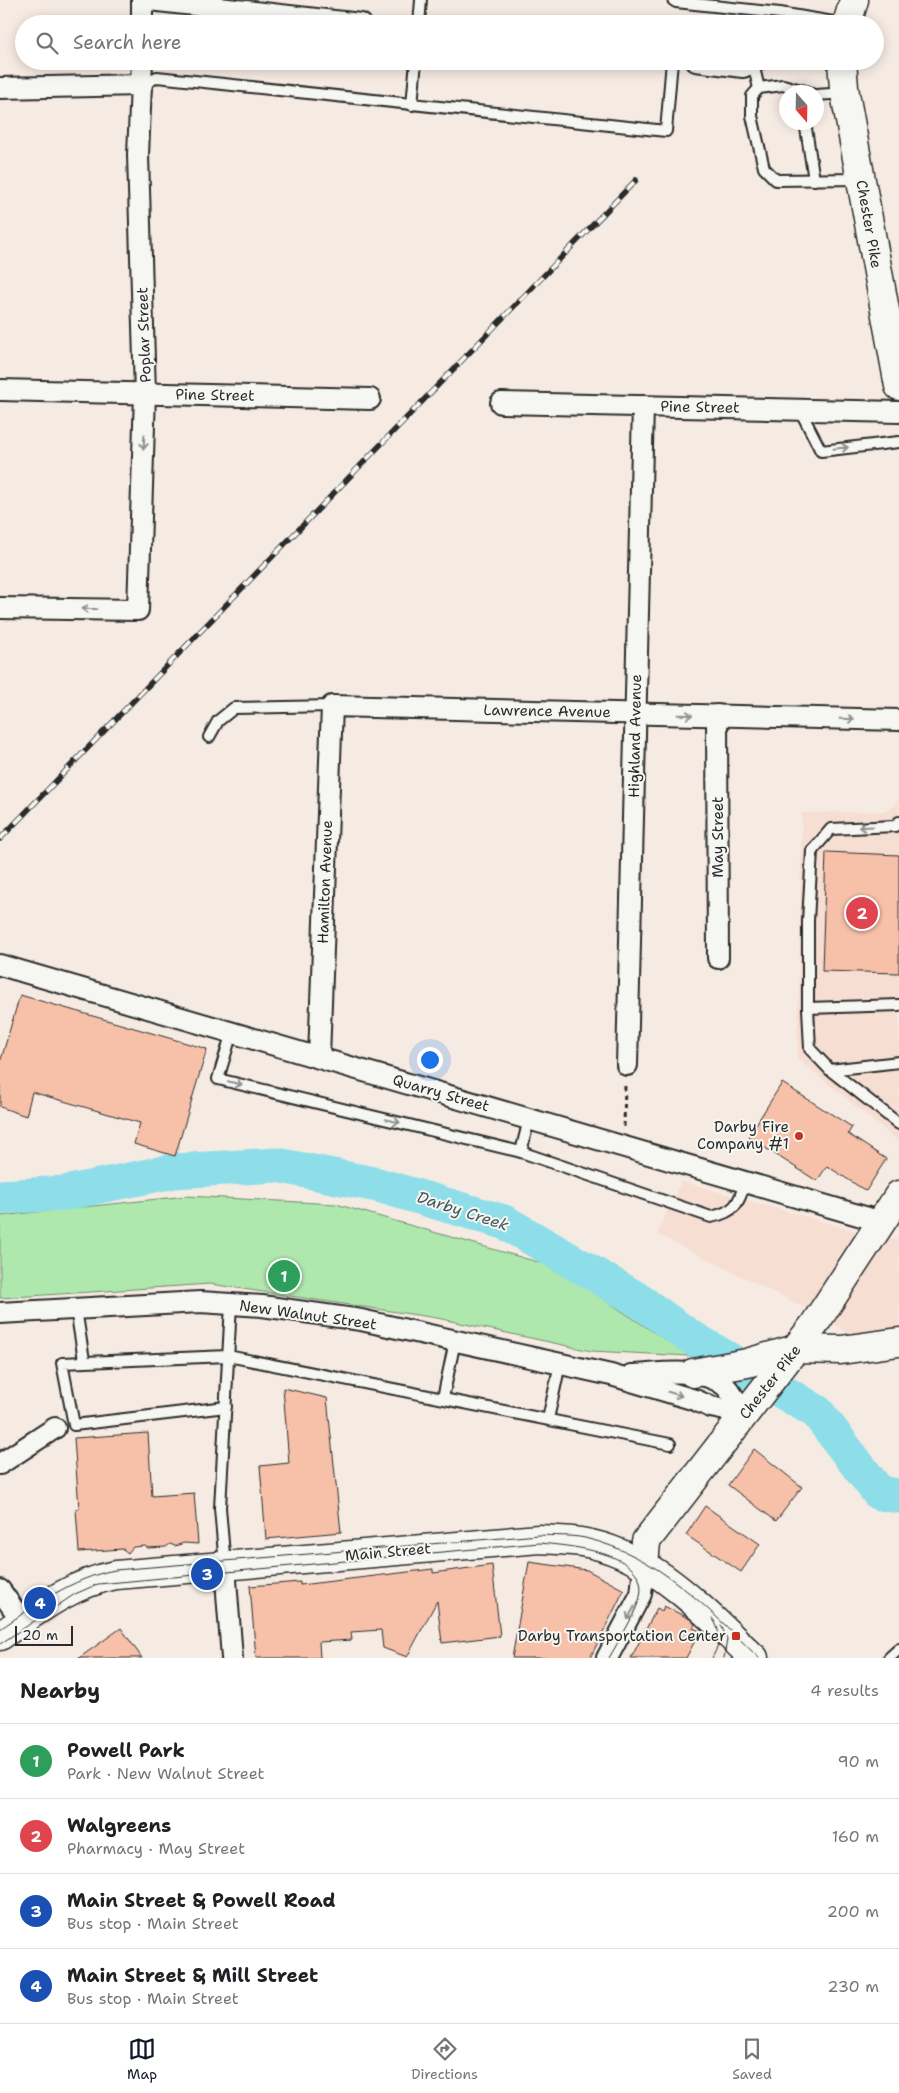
<!DOCTYPE html>
<meta charset="utf-8">
<style>
body{margin:0;font-family:"Shantell Sans",sans-serif;background:#f2f2f2;color:#202124}
.compass{position:absolute;left:779px;top:85px;width:45px;height:45px;border-radius:50%;background:#fff;box-shadow:0 2px 12px #0003;rotate:160deg}
.scale{position:absolute;left:15px;bottom:12px;width:58px;box-sizing:border-box;padding-left:5px;border:2px solid #2b2b2b;border-top:0;font-size:14px;line-height:18px;white-space:nowrap;color:#2b2b2b;-webkit-text-stroke:4px #f6f6f2;paint-order:stroke}
.you{position:absolute;left:429px;top:1059px;width:18px;height:18px;margin:-12px;border:4px solid #fff;border-radius:50%;background:#1a73e8;box-shadow:0 0 0 8px #1a73e833}
.badge{display:grid;place-items:center;width:32px;height:32px;border-radius:50%;background:#111827;color:#fff;font-size:16px;font-weight:700}
.pin{position:absolute;translate:-50% -50%;border:2px solid #fff;box-shadow:0 1px 5px #0006}
.list{margin:0;padding:0;list-style:none}
h2{display:flex;justify-content:space-between;align-items:center;height:65px;margin:0;padding:0 20px;font-size:21px}
h2 small{font-size:16px;font-weight:400;color:#757577}
.list li{display:grid;grid-template-columns:32px 1fr auto;gap:15px;align-items:center;box-sizing:border-box;height:75px;padding:0 20px;border-top:1px solid #e0e0e0}
.list b{display:block;font-size:19px;white-space:nowrap}
.list p{margin:0;font-size:16px;white-space:nowrap;color:#757577}
.list em{font-size:16px;font-style:normal;color:#757577}
.icon{flex:none;width:28px;height:28px;fill:none;stroke:currentColor;stroke-width:2;stroke-linecap:round;stroke-linejoin:round}
.map{position:relative;flex:none;width:899px;height:1658px;overflow:hidden}
.search{position:absolute;background:#fff;box-shadow:0 2px 12px #0003;left:15px;right:15px;top:15px;height:55px;display:flex;align-items:center;gap:12px;box-sizing:border-box;padding:0 18px;border-radius:28px;color:#757577;font-size:19px}
.sheet{height:365px;background:#fff}
nav{display:flex;justify-content:space-around;align-items:center;box-sizing:border-box;height:70px;border-top:1px solid #e0e0e0;background:#fff;font-size:14px;color:#757577}
nav a{display:grid;justify-items:center;gap:2px}
nav .on{color:#111827}
.map>svg:first-child{display:block}
.built{fill:#f6ded2}
.green{fill:#afe8ac;stroke:#6d8a6c}
.lines{fill:none;stroke-linecap:round;stroke-linejoin:round}
.river{stroke:#8ddee8;stroke-width:35}
.building{fill:#f7c1a9;stroke:#2b2b2b}
.lane-casing{stroke:#2b2b2b;stroke-width:14}
.street-casing{stroke:#2b2b2b;stroke-width:24}
.secondary-casing{stroke:#2b2b2b;stroke-width:31}
.primary-casing{stroke:#2b2b2b;stroke-width:31}
.path{stroke:#2b2b2b;stroke-width:3;stroke-dasharray:5 4;stroke-linecap:butt}
.lane{stroke:#f6f6f2;stroke-width:10}
.street{stroke:#f6f6f2;stroke-width:20}
.secondary{stroke:#f6f6f2;stroke-width:28}
.primary{stroke:#f6f6f2;stroke-width:28}
.tram{stroke:#2b2b2b;stroke-width:1}
.rail-casing{stroke:#2b2b2b;stroke-width:5.5}
.rail{stroke:#f6f6f2;stroke-width:4;stroke-dasharray:11;stroke-linecap:butt}
.oneway{stroke:#90908e}
.poi-dot{fill:#c8321e;stroke:#f6f6f2;stroke-width:2}
.labels{text-anchor:middle;dominant-baseline:central;stroke-width:4;stroke-linejoin:round;paint-order:stroke}
.street-label{font-size:15px;fill:#2b2b2b;stroke:#f6f6f2}
.poi-label{font-size:15px;fill:#2b2b2b;stroke:#f6f6f2;text-anchor:end}
.water-label{font-size:16px;font-style:italic;fill:#44585a;stroke:#f6f6f2}
</style>
<div class="map">
<svg width="899" height="1658" viewBox="0 0 899 1658">
<rect width="100%" height="100%" fill="#f6ebe3"/>
<filter id="ink" filterUnits="userSpaceOnUse"><feTurbulence type="fractalNoise" baseFrequency=".02" numOctaves="2"/><feDisplacementMap in="SourceGraphic" scale="10" xChannelSelector="R" yChannelSelector="G"/><feConvolveMatrix kernelMatrix="1 2 1 2 8 2 1 2 1" color-interpolation-filters="sRGB"/></filter>
<g filter="url(#ink)">
<!-- built -->
<g class="built">
<path d="M 899,799 L 899,1142 L 797,1058 L 802,813 L 889,811 Z"/>
<path d="M 681,1181 L 873,1236 L 896,1240 L 899,1235 L 899,1327 L 851,1335 L 821,1316 L 657,1234 Z"/>
</g>
<!-- green -->
<path class="green" d="M 186,1196 L 336,1204 L 555,1267 L 690,1356 L 591,1351 L 437,1318 L 210,1284 L 0,1298 L 0,1216 Z"/>
<g class="lines">
<!-- river -->
<path class="river" d="M 0,1197 L 65,1193 L 174,1171 L 277,1165 L 378,1185 L 504,1222 L 637,1299 L 689,1336 L 817,1412 L 879,1493 L 899,1496"/>
</g>
<!-- building -->
<g class="building">
<path d="M 826,852 L 899,855 L 899,973 L 822,971 Z"/>
<path d="M 20,995 L 207,1049 L 175,1156 L 134,1144 L 140,1123 L 32,1092 L 26,1116 L 0,1107 L 0,1063 Z"/>
<path d="M 782,1083 L 852,1127 L 848,1134 L 886,1159 L 866,1191 L 827,1166 L 817,1181 L 748,1137 Z"/>
<path d="M 283,1388 L 327,1398 L 341,1532 L 266,1539 L 260,1466 L 289,1463 Z"/>
<path d="M 148,1433 L 152,1496 L 194,1493 L 198,1544 L 184,1543 L 175,1546 L 170,1544 L 166,1547 L 148,1548 L 145,1546 L 133,1547 L 128,1553 L 123,1549 L 79,1552 L 76,1509 L 79,1509 L 74,1438 Z"/>
<path d="M 754,1449 L 802,1487 L 776,1521 L 728,1485 Z"/>
<path d="M 705,1506 L 760,1544 L 741,1572 L 686,1535 Z"/>
<path d="M 529,1562 L 587,1570 L 624,1590 L 590,1658 L 512,1658 Z"/>
<path d="M 492,1565 L 500,1636 L 442,1643 L 437,1601 L 407,1657 L 383,1648 L 381,1630 L 351,1632 L 352,1640 L 319,1642 L 320,1658 L 256,1658 L 250,1586 L 300,1582 L 300,1585 L 433,1569 L 433,1573 Z"/>
<path d="M 664,1606 L 690,1619 L 695,1624 L 693,1628 L 700,1631 L 686,1658 L 631,1658 L 657,1608 L 662,1611 Z"/>
<path d="M 121,1628 L 142,1658 L 79,1658 Z"/>
</g>
<g class="lines">
<!-- lane casing -->
<g class="lane-casing">
<g id="lane">
<path d="M 673,0 L 676,2 L 780,13 L 845,24"/>
<path d="M 419,24 L 421,0"/>
<path d="M 753,64 L 759,88 L 783,85 L 809,92"/>
<path d="M 142,85 L 157,77 L 666,131 L 672,61"/>
<path d="M 759,88 L 752,96 L 752,116 L 764,168 L 776,180 L 859,179"/>
<path d="M 816,95 L 845,93"/>
<path d="M 412,105 L 416,61"/>
<path d="M 805,122 L 814,180"/>
<path d="M 800,410 L 821,451 L 899,442"/>
<path d="M 209,737 L 218,721 L 234,708 L 332,706"/>
<path d="M 808,1008 L 899,1005"/>
<path d="M 232,1032 L 218,1079 L 521,1152 L 711,1217 C 735,1212 739,1204 745,1182"/>
<path d="M 899,1062 L 830,1070 L 899,1124"/>
<path d="M 830,1070 L 810,1049 L 808,1008 L 808,921 L 812,851 L 831,829 L 895,826 L 899,822"/>
<path d="M 521,1152 L 529,1119"/>
<path d="M 76,1309 L 84,1360"/>
<path d="M 443,1398 L 455,1341"/>
<path d="M 226,1407 L 74,1425 L 62,1363 L 228,1356 L 670,1444"/>
<path d="M 548,1419 L 560,1364"/>
<path d="M 225,1566 L 220,1508 L 231,1304"/>
<path d="M 889,1658 L 899,1649"/>
</g>
</g>
<!-- street casing -->
<g class="street-casing">
<g id="street">
<path d="M 149,0 L 361,24"/>
<path d="M 142,24 L 142,0"/>
<path d="M 696,61 L 743,67 L 756,61"/>
<path d="M 0,88 L 142,85"/>
<path d="M 0,390 L 370,399"/>
<path d="M 501,403 L 899,412"/>
<path d="M 0,608 L 138,610 L 145,394 L 138,155 L 142,61"/>
<path d="M 717,715 L 718,958"/>
<path d="M 0,965 L 882,1222"/>
<path d="M 319,1057 L 332,706 L 899,720"/>
<path d="M 627,1065 L 643,406"/>
<path d="M 0,1313 L 200,1302 L 262,1306 L 361,1320 L 611,1375 L 695,1400 L 711,1407 L 745,1414"/>
<path d="M 631,1375 C 659,1374 700,1366 724,1385 C 732,1392 738,1405 745,1414"/>
<path d="M 0,1464 L 55,1428"/>
<path d="M 225,1567 L 232,1658"/>
<path d="M 0,1590 L 22,1621"/>
<path d="M 607,1658 L 641,1594 L 644,1567"/>
</g>
</g>
<!-- secondary casing -->
<g class="secondary-casing">
<path id="secondary" d="M 796,1349 L 841,1350 L 899,1342"/>
</g>
<!-- primary casing -->
<g class="primary-casing">
<g id="primary">
<path d="M 847,24 L 854,0"/>
<path d="M 842,61 L 844,88 L 899,386"/>
<path d="M 693,1373 L 747,1363 L 796,1349"/>
<path d="M 644,1567 L 646,1541 L 814,1325 L 899,1195"/>
<path d="M 0,1636 C 36,1611 72,1583 116,1575 L 539,1539 C 553,1540 567,1540 581,1542 C 652,1553 704,1612 754,1658"/>
</g>
</g>
<!-- path -->
<path class="path" d="M 624,1127 L 625,1083"/>
<!-- lane -->
<use href="#lane" class="lane"/>
<!-- street -->
<use href="#street" class="street"/>
<!-- secondary -->
<use href="#secondary" class="secondary"/>
<!-- primary -->
<use href="#primary" class="primary"/>
<!-- tram -->
<g class="tram">
<path d="M 712,1618 C 722,1631 720,1644 712,1658"/>
<path d="M 721,1625 L 727,1639 L 724,1658"/>
<path d="M 0,1629 C 36,1605 72,1578 115,1570 L 539,1535 C 554,1536 571,1535 585,1538 C 660,1556 706,1607 759,1658"/>
<path d="M 0,1644 L 75,1594 L 98,1584 L 539,1543 C 569,1546 658,1552 638,1603 C 631,1622 619,1640 609,1658"/>
</g>
<!-- rail casing -->
<g class="rail-casing">
<path id="rail" d="M 0,839 L 636,180"/>
</g>
<!-- rail -->
<use href="#rail" class="rail"/>
</g>
<!-- one-way arrows -->
<defs><path id="oneway-shaft" d="M-6 0H5M1.5-3L5.5 0L1.5 3" fill="none" stroke-width="1.6" stroke-linecap="round" stroke-linejoin="round" transform="scale(1.25)"/></defs>
<g class="oneway">
<use href="#oneway-shaft" transform="translate(144 442) rotate(92)"/>
<use href="#oneway-shaft" transform="translate(841 448) rotate(-6)"/>
<use href="#oneway-shaft" transform="translate(89 609) rotate(-180)"/>
<use href="#oneway-shaft" transform="translate(685 715) rotate(1)"/>
<use href="#oneway-shaft" transform="translate(847 719) rotate(1)"/>
<use href="#oneway-shaft" transform="translate(866 827) rotate(177)"/>
<use href="#oneway-shaft" transform="translate(235 1083) rotate(14)"/>
<use href="#oneway-shaft" transform="translate(393 1121) rotate(14)"/>
<use href="#oneway-shaft" transform="translate(675 1394) rotate(17)"/>
<use href="#oneway-shaft" transform="translate(631 1613) rotate(118)"/>
</g>
</g>
<!-- markers -->
<g class="poi-dot">
<circle cx="799" cy="1136" r="5"/>
<rect x="731" y="1631" width="10" height="10" rx="2.5"/>
</g>
<g class="labels">
<!-- street labels -->
<g class="street-label">
<text transform="translate(869 224) rotate(80)">Chester Pike</text>
<text transform="translate(144 335) rotate(-92)">Poplar Street</text>
<text transform="translate(215 395) rotate(1)">Pine Street</text>
<text transform="translate(700 407) rotate(1)">Pine Street</text>
<text transform="translate(547 711) rotate(1)">Lawrence Avenue</text>
<text transform="translate(635 736) rotate(-89)">Highland Avenue</text>
<text transform="translate(718 837) rotate(-90)">May Street</text>
<text transform="translate(325 882) rotate(-88)">Hamilton Avenue</text>
<text transform="translate(441 1093) rotate(16)">Quarry Street</text>
<text transform="translate(308 1315) rotate(8)">New Walnut Street</text>
<text transform="translate(770 1382) rotate(-52)">Chester Pike</text>
<text transform="translate(388 1552) rotate(-5)">Main Street</text>
</g>
<!-- poi labels -->
<g class="poi-label">
<text x="789" y="1127">Darby Fire<tspan x="789" dy="17">Company #1</tspan></text>
<text x="726" y="1636">Darby Transportation Center</text>
</g>
<!-- water labels -->
<g class="water-label">
<text transform="translate(463 1211) rotate(18)">Darby Creek</text>
</g>
</g>
</svg>
<svg class="compass" viewBox="-18 -18 36 36"><path d="M0-13l5 13h-10z" fill="#e53935"/><path d="M0 13l5-13h-10z" fill="#757577"/></svg>
<div class="scale">20 m</div>
<div class="you"></div>
<div class="pin badge" style="left:284px;top:1276px;background:#2e9e5b">1</div>
<div class="pin badge" style="left:862px;top:913px;background:#e0444e">2</div>
<div class="pin badge" style="left:207px;top:1574px;background:#1a4fb4">3</div>
<div class="pin badge" style="left:40px;top:1603px;background:#1a4fb4">4</div>
<div class="search"><svg class="icon" aria-label="search" viewBox="0 0 24 24"><circle cx="10" cy="10" r="6"/><path d="M15 15l6 6"/></svg>Search here</div>
</div>
<section class="sheet">
<h2>Nearby<small>4 results</small></h2>
<ul class="list">
<li><span class="badge" style="background:#2e9e5b">1</span><div><b>Powell Park</b><p>Park · New Walnut Street</p></div><em>90 m</em></li>
<li><span class="badge" style="background:#e0444e">2</span><div><b>Walgreens</b><p>Pharmacy · May Street</p></div><em>160 m</em></li>
<li><span class="badge" style="background:#1a4fb4">3</span><div><b>Main Street &amp; Powell Road</b><p>Bus stop · Main Street</p></div><em>200 m</em></li>
<li><span class="badge" style="background:#1a4fb4">4</span><div><b>Main Street &amp; Mill Street</b><p>Bus stop · Main Street</p></div><em>230 m</em></li>
</ul>
</section>
<nav>
<a class="on"><svg class="icon" aria-label="map" viewBox="0 0 24 24"><path d="M3 6l6-2 6 2 6-2v14l-6 2-6-2-6 2zM9 4v14M15 6v14"/></svg>Map</a>
<a><svg class="icon" aria-label="directions" viewBox="0 0 24 24"><path d="M12 3l9 9-9 9-9-9zM9 14v-3h6M13 9l2 2-2 2"/></svg>Directions</a>
<a><svg class="icon" aria-label="saved" viewBox="0 0 24 24"><path d="M7 4h10v16l-5-4-5 4z"/></svg>Saved</a>
</nav>
